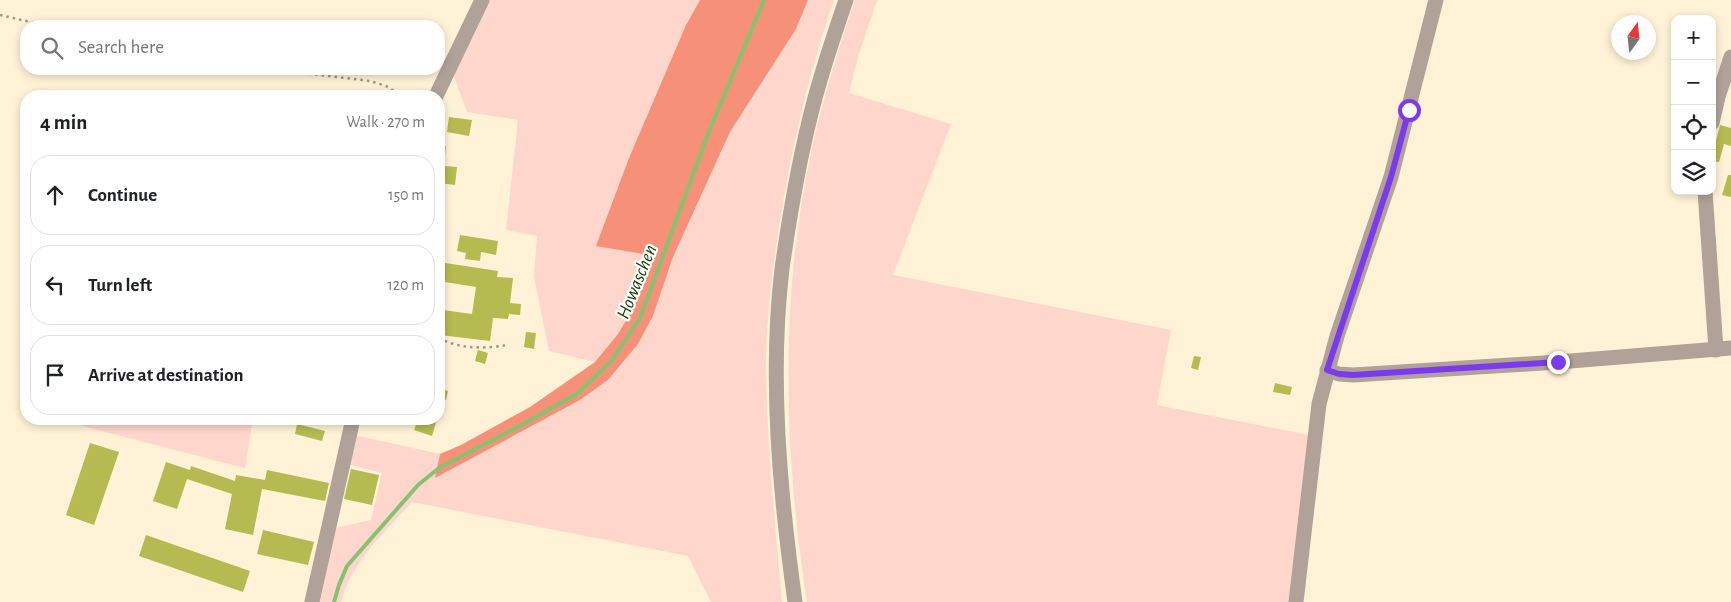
<!DOCTYPE html>
<meta charset="utf-8">
<style>
body{margin:0;font-family:"Alegreya Sans",sans-serif;background:#f6f6f6;color:#202124}
.controls{position:absolute;right:15px;top:15px;display:grid;overflow:hidden;border-radius:10px;box-shadow:0 2px 8px #0003}
.controls button{width:45px;height:45px;display:grid;place-items:center;padding:0;border:0;border-bottom:1px solid #e0e0e0;background:#fff;color:#202124;font:25px sans-serif}
.compass{position:absolute;left:1611px;top:15px;width:45px;height:45px;border-radius:50%;background:#fff;box-shadow:0 2px 8px #0003;rotate:15deg}
.stop{position:absolute;width:15px;height:15px;margin:-11px;border:4px solid #7c3aed;border-radius:50%;background:#fff}
.stop.end{background:#7c3aed;border-color:#fff;box-shadow:0 1px 5px #0008}
.list{margin:0;padding:0;list-style:none}
h2{display:flex;justify-content:space-between;align-items:center;height:65px;margin:0;padding:0 20px;font-size:21px}
h2 small{font-size:16px;font-weight:400;color:#757577}
.list li{display:grid;grid-template-columns:32px 1fr auto;gap:15px;align-items:center;box-sizing:border-box;height:80px;margin:0 10px 10px;padding:0 10px;border:1px solid #e0e0e0;border-radius:20px}
.list b{display:block;font-size:19px;white-space:nowrap}
.list em{font-size:16px;font-style:normal;color:#757577}
.icon{flex:none;width:28px;height:28px;fill:none;stroke:currentColor;stroke-width:2;stroke-linecap:round;stroke-linejoin:round}
.map{position:relative;flex:none;width:1731px;height:602px;overflow:hidden}
.search{position:absolute;background:#fff;box-shadow:0 2px 8px #0003;left:20px;top:20px;width:425px;height:55px;display:flex;align-items:center;gap:12px;box-sizing:border-box;padding:0 18px;border-radius:20px;color:#757577;font-size:19px}
.panel{position:absolute;background:#fff;box-shadow:0 2px 8px #0003;left:20px;top:90px;width:425px;height:335px;border-radius:20px}
.map>svg:first-child{display:block}
.green{fill:#ffd6cc}
.forest{fill:#f79079}
.lines{fill:none;stroke-linecap:round;stroke-linejoin:round}
.stream{stroke:#86c370;stroke-width:4}
.building{fill:#b5bb51}
.path{stroke:#a19783;stroke-width:2.5;stroke-dasharray:2.5 4;stroke-linecap:butt}
.minor{stroke:#b0a298;stroke-width:15}
.route{stroke:#7c3aed;stroke-width:6}
.labels{text-anchor:middle;dominant-baseline:central;stroke-width:4.5;stroke-linejoin:round;paint-order:stroke}
.water-label{font-size:19px;font-style:italic;fill:#1c4309;stroke:#fff}
</style>
<div class="map">
<svg width="1731" height="602" viewBox="0 0 1731 602">
<rect width="100%" height="100%" fill="#fff2d6"/>
<!-- green -->
<g class="green">
<path d="M 489,0 L 700,0 L 686,25 L 629,158 L 597,246 L 655,255 L 634,307 L 618,334 L 595,362 L 549,351 L 534,277 L 537,236 L 506,230 L 518,120 L 467,112 L 452,71 Z"/>
<path d="M 808,0 L 834,0 C 811,66 795,133 783,202 C 774,256 766,312 766,368 C 767,446 775,524 782,602 L 711,602 L 688,556 L 412,502 C 385,532 351,562 341,602 L 320,602 L 336,528 L 371,520 L 382,473 L 347,464 L 354,435 L 440,454 L 436,477 L 580,400 L 608,380 L 638,344 L 653,316 L 673,257 L 730,132 L 796,29 Z"/>
<path d="M 855,0 L 877,0 L 859,54 L 849,93 L 951,124 L 893,275 L 1171,330 L 1157,405 L 1309,435 L 1291,602 L 807,602 C 784,453 779,301 811,153 C 822,101 838,50 855,0 Z"/>
<path d="M 68,419 L 253,419 L 245,468 L 90,428 L 67,421 Z"/>
</g>
<!-- forest -->
<path class="forest" d="M 700,0 L 808,0 L 796,29 L 730,132 L 673,257 L 653,316 L 638,344 L 608,380 L 580,400 L 435,478 L 440,454 L 461,445 L 530,407 L 595,362 L 618,334 L 634,307 L 655,256 L 596,246 L 629,158 L 686,25 Z"/>
<g class="lines">
<!-- stream -->
<path class="stream" d="M 334,602 L 339,585 L 347,566 L 418,485 L 439,468 L 525,423 L 578,393 L 613,359 L 640,318 L 708,134 L 764,0"/>
</g>
<!-- building -->
<g class="building">
<path d="M 449,117 L 472,120 L 469,136 L 447,132 Z"/>
<path d="M 1720,125 L 1731,128 L 1731,146 L 1724,144 L 1719,162 L 1712,161 L 1712,156 Z"/>
<path d="M 439,145 L 446,146 L 444,166 L 457,167 L 455,185 L 439,183 Z"/>
<path d="M 1728,175 L 1731,175 L 1731,197 L 1722,195 Z"/>
<path d="M 460,235 L 498,241 L 496,255 L 481,252 L 480,261 L 465,259 L 466,253 L 457,251 Z"/>
<path d="M 439,262 L 498,271 L 497,277 L 513,278 L 510,303 L 521,304 L 520,315 L 509,314 L 508,319 L 493,318 L 490,341 L 440,335 L 443,310 L 472,314 L 476,287 L 439,281 Z"/>
<path d="M 526,332 L 536,333 L 534,349 L 524,347 Z"/>
<path d="M 478,350 L 488,353 L 485,364 L 475,361 Z"/>
<path d="M 1194,356 L 1201,357 L 1198,370 L 1191,368 Z"/>
<path d="M 439,368 L 445,371 L 439,388 Z"/>
<path d="M 1275,383 L 1292,387 L 1290,395 L 1273,392 Z"/>
<path d="M 439,388 L 448,391 L 446,400 L 439,397 Z"/>
<path d="M 418,419 L 437,419 L 432,436 L 414,430 Z"/>
<path d="M 297,424 L 325,431 L 322,441 L 295,434 Z"/>
<path d="M 90,443 L 119,452 L 94,525 L 66,515 Z"/>
<path d="M 166,462 L 190,470 L 191,466 L 235,481 L 236,475 L 265,480 L 267,470 L 329,483 L 325,501 L 262,489 L 253,535 L 225,529 L 232,494 L 187,479 L 177,509 L 153,501 Z"/>
<path d="M 351,469 L 379,475 L 372,505 L 344,499 Z"/>
<path d="M 263,530 L 314,542 L 308,565 L 257,554 Z"/>
<path d="M 146,535 L 250,571 L 243,592 L 139,556 Z"/>
</g>
<g class="lines">
<!-- path -->
<g class="path">
<path d="M 0,15 L 48,26"/>
<path d="M 270,69 L 370,81 L 386,86 L 402,96"/>
<path d="M 439,338 C 458,349 486,349 507,345"/>
</g>
<!-- minor -->
<g class="minor">
<path d="M 436,96 L 482,0"/>
<path d="M 1712,123 L 1718,97 L 1731,57"/>
<path d="M 1705,191 L 1716,350"/>
<path d="M 1327,370 L 1339,374 L 1353,375 L 1558,362 L 1731,348"/>
<path d="M 312,602 L 353,419"/>
<path d="M 795,602 C 780,494 769,377 782,269 C 790,212 800,154 815,98 C 824,65 835,32 846,0"/>
<path d="M 1296,602 L 1319,404 L 1337,336 L 1391,177 L 1436,0"/>
</g>
</g>
<g class="lines">
<!-- route -->
<path class="route" d="M 1409,110 L 1391,177 L 1327,370 L 1339,374 L 1353,375 L 1558,362"/>
</g>
<g class="labels">
<!-- water labels -->
<g class="water-label">
<text transform="translate(637 282) rotate(-68)">Howaschen</text>
</g>
</g>
</svg>
<div class="controls">
<button>+</button>
<button>−</button>
<button><svg class="icon" aria-label="locate" viewBox="0 0 24 24"><circle cx="12" cy="12" r="6"/><path d="M12 2v4M12 18v4M2 12h4M18 12h4"/></svg></button>
<button><svg class="icon" aria-label="layers" viewBox="0 0 24 24"><path d="M12 4l9 5-9 5-9-5zM3 14l9 5 9-5"/></svg></button>
</div>
<svg class="compass" viewBox="-18 -18 36 36"><path d="M0-13l5 13h-10z" fill="#e53935"/><path d="M0 13l5-13h-10z" fill="#757577"/></svg>
<div class="stop" style="left:1409px;top:110px"></div>
<div class="stop end" style="left:1558px;top:362px"></div>
<div class="search"><svg class="icon" aria-label="search" viewBox="0 0 24 24"><circle cx="10" cy="10" r="6"/><path d="M15 15l6 6"/></svg>Search here</div>
<section class="panel">
<h2>4 min<small>Walk · 270 m</small></h2>
<ul class="list">
<li><svg class="icon" aria-label="ahead" viewBox="0 0 24 24"><path d="M12 20V5M6 11l6-6 6 6"/></svg><div><b>Continue</b></div><em>150 m</em></li>
<li><svg class="icon" aria-label="left" viewBox="0 0 24 24"><path d="M17 20v-9H6M10 6l-5 5 5 5"/></svg><div><b>Turn left</b></div><em>120 m</em></li>
<li><svg class="icon" aria-label="arrive" viewBox="0 0 24 24"><path d="M6 21V4h12l-3 4 3 4H6"/></svg><div><b>Arrive at destination</b></div></li>
</ul>
</section>
</div>
